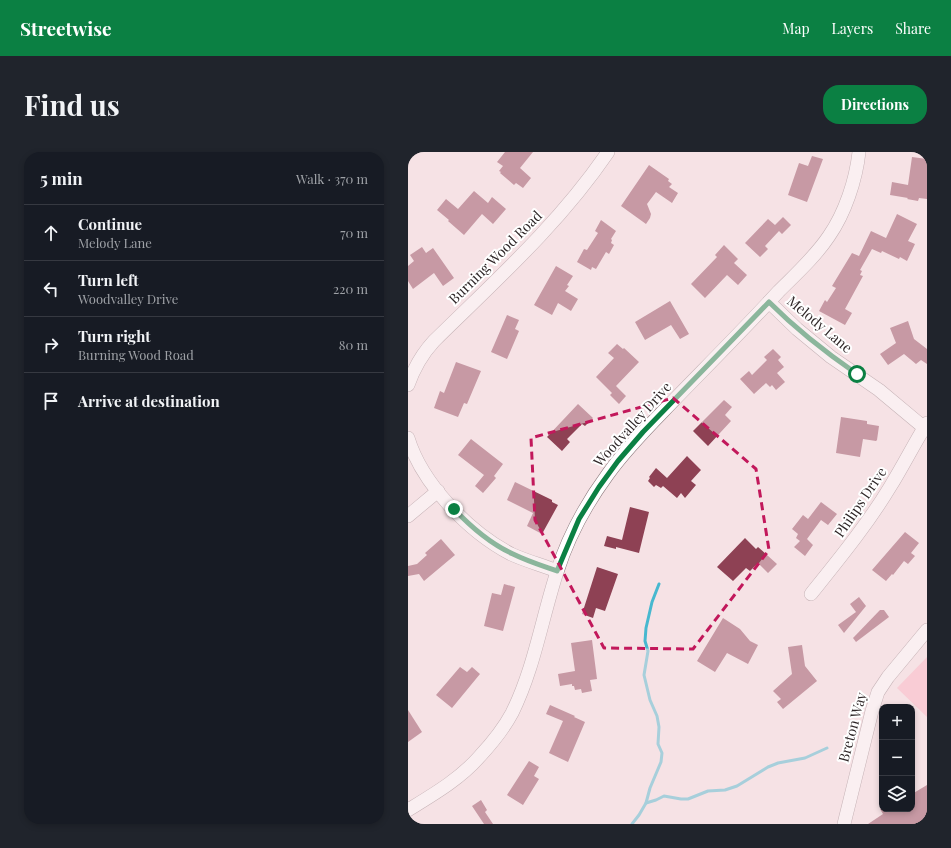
<!DOCTYPE html>
<meta charset="utf-8">
<style>
body{margin:0;font-family:"Playfair Display",serif;background:#20242c;color:#f1f3f6}
.controls{position:absolute;right:12px;bottom:12px;display:grid;overflow:hidden;border-radius:8px;box-shadow:0 2px 6px #0003}
.controls button{width:36px;height:36px;display:grid;place-items:center;padding:0;border:0;border-bottom:1px solid #363941;background:#171b24;color:#f1f3f6;font:20px sans-serif}
.stop{position:absolute;width:12px;height:12px;margin:-9px;border:3px solid #0b8043;border-radius:50%;background:#fff}
.stop.end{background:#0b8043;border-color:#fff;box-shadow:0 1px 4px #0008}
.list{margin:0;padding:0;list-style:none}
h2{display:flex;justify-content:space-between;align-items:center;height:52px;margin:0;padding:0 16px;font-size:17px}
h2 small{font-size:13px;font-weight:400;color:#9ea1a6}
.list li{display:grid;grid-template-columns:26px 1fr auto;gap:12px;align-items:center;box-sizing:border-box;height:56px;padding:0 16px;border-top:1px solid #363941}
.list b{display:block;font-size:15px;white-space:nowrap}
.list p{margin:0;font-size:13px;white-space:nowrap;color:#9ea1a6}
.list em{font-size:13px;font-style:normal;color:#9ea1a6}
.icon{flex:none;width:22px;height:22px;fill:none;stroke:currentColor;stroke-width:2;stroke-linecap:round;stroke-linejoin:round}
.map{position:relative;flex:none;width:519px;height:672px;overflow:hidden;border-radius:16px}
header{display:flex;align-items:center;gap:24px;box-sizing:border-box;height:56px;padding:0 20px;background:#0b8043;color:#fff}
header strong{font-size:19px}
nav{display:flex;gap:22px;margin-inline-start:auto;font-size:14px}
.intro{display:flex;align-items:center;justify-content:space-between;box-sizing:border-box;height:96px;padding:0 24px}
h1{margin:0;font-size:28px}
.button{padding:10px 18px;border-radius:16px;background:#0b8043;color:#fff;font-size:14px;font-weight:700}
main{display:flex;gap:24px;padding:0 24px}
aside{flex:1;background:#171b24;border-radius:16px;box-shadow:0 2px 6px #0003}
.map>svg:first-child{display:block}
.green{fill:#fcb2c0}
.lines{fill:none;stroke-linecap:round;stroke-linejoin:round}
.stream{stroke:#47b8cf;stroke-width:3}
.building{fill:#8e4154}
.minor-casing{stroke:#8d7b7e;stroke-width:14}
.minor{stroke:#fff;stroke-width:13}
.route{stroke:#0b8043;stroke-width:5}
.marked{fill:none;stroke:#c2185b;stroke-width:3;stroke-dasharray:8 5;stroke-linejoin:round}
.labels{text-anchor:middle;dominant-baseline:central;stroke-width:4;stroke-linejoin:round;paint-order:stroke}
.street-label{font-size:14px;fill:#2e2627;stroke:#fff}
</style>
<header>
<strong>Streetwise</strong>
<nav><a>Map</a><a>Layers</a><a>Share</a></nav>
</header>
<div class="intro"><h1>Find us</h1><a class="button">Directions</a></div>
<main>
<aside>
<h2>5 min<small>Walk · 370 m</small></h2>
<ul class="list">
<li><svg class="icon" aria-label="ahead" viewBox="0 0 24 24"><path d="M12 20V5M6 11l6-6 6 6"/></svg><div><b>Continue</b><p>Melody Lane</p></div><em>70 m</em></li>
<li><svg class="icon" aria-label="left" viewBox="0 0 24 24"><path d="M17 20v-9H6M10 6l-5 5 5 5"/></svg><div><b>Turn left</b><p>Woodvalley Drive</p></div><em>220 m</em></li>
<li><svg class="icon" aria-label="right" viewBox="0 0 24 24"><path d="M7 20v-9h11M14 6l5 5-5 5"/></svg><div><b>Turn right</b><p>Burning Wood Road</p></div><em>80 m</em></li>
<li><svg class="icon" aria-label="arrive" viewBox="0 0 24 24"><path d="M6 21V4h12l-3 4 3 4H6"/></svg><div><b>Arrive at destination</b></div></li>
</ul>
</aside>
<div class="map">
<svg width="519" height="672" viewBox="0 0 519 672">
<rect width="100%" height="100%" fill="#f6e2e5"/>
<!-- green -->
<path class="green" d="M 519,505 L 519,565 L 489,536 Z"/>
<g class="lines">
<!-- stream -->
<g class="stream">
<path d="M 238,651 L 248,648 L 256,644 L 273,647 L 280,647 L 300,639 L 317,638 L 329,634 L 360,615 L 370,611 L 397,606 L 419,596"/>
<path d="M 224,672 L 231,663 L 238,651 L 242,636 L 253,610 L 254,601 L 250,592 L 251,575 L 249,564 L 242,548 L 236,523 L 240,499 L 237,489 L 238,476 L 244,450 L 251,432"/>
</g>
</g>
<!-- building -->
<g class="building">
<path d="M 97,0 L 125,0 L 112,16 L 123,26 L 115,36 L 108,31 L 106,33 L 92,21 L 93,20 L 91,19 L 95,14 L 89,10 Z"/>
<path d="M 404,4 L 415,7 L 399,50 L 380,43 L 391,11 L 400,14 Z"/>
<path d="M 504,5 L 519,7 L 519,47 L 511,46 L 510,49 L 499,47 L 500,46 L 482,43 L 484,30 L 500,33 Z"/>
<path d="M 241,13 L 261,27 L 260,29 L 264,32 L 261,35 L 270,41 L 264,51 L 248,40 L 239,52 L 243,62 L 242,66 L 238,72 L 213,54 Z"/>
<path d="M 66,39 L 80,51 L 84,45 L 98,57 L 85,72 L 74,62 L 56,83 L 40,69 L 41,68 L 29,58 L 38,47 L 50,57 Z"/>
<path d="M 489,62 L 509,72 L 500,89 L 507,92 L 499,109 L 492,105 L 491,107 L 474,99 L 473,101 L 464,97 L 452,118 L 454,119 L 452,123 L 455,124 L 437,157 L 444,161 L 437,173 L 411,159 L 417,148 L 419,150 L 428,136 L 424,134 L 444,101 L 451,104 L 463,79 L 478,86 Z"/>
<path d="M 375,65 L 383,73 L 374,82 L 371,79 L 357,94 L 360,97 L 352,105 L 337,91 L 360,67 L 367,73 Z"/>
<path d="M 193,68 L 208,79 L 203,87 L 204,88 L 203,91 L 206,93 L 201,102 L 198,100 L 188,117 L 184,115 L 183,118 L 169,110 L 176,97 L 179,98 L 190,81 L 187,79 Z"/>
<path d="M 316,93 L 330,107 L 326,111 L 339,123 L 330,133 L 319,123 L 297,146 L 283,132 L 309,105 L 307,103 Z"/>
<path d="M 14,95 L 18,101 L 25,96 L 46,126 L 35,134 L 26,121 L 5,137 L 0,129 L 0,114 L 6,109 L 2,103 Z"/>
<path d="M 148,114 L 165,124 L 159,133 L 161,134 L 157,139 L 170,147 L 163,159 L 150,151 L 144,163 L 126,153 Z"/>
<path d="M 262,149 L 281,182 L 272,187 L 263,173 L 237,188 L 227,170 Z"/>
<path d="M 99,163 L 111,168 L 107,177 L 111,179 L 99,207 L 83,200 Z"/>
<path d="M 500,169 L 506,187 L 519,197 L 519,212 L 513,208 L 508,212 L 496,202 L 480,213 L 472,202 L 488,191 L 482,176 Z"/>
<path d="M 209,192 L 215,197 L 216,196 L 231,210 L 208,234 L 218,244 L 211,252 L 202,243 L 204,241 L 188,225 L 206,206 L 200,201 Z"/>
<path d="M 365,197 L 373,205 L 370,208 L 376,215 L 369,221 L 377,230 L 368,238 L 364,233 L 362,235 L 358,231 L 346,242 L 332,227 L 341,219 L 344,223 L 359,208 L 356,205 Z"/>
<path d="M 48,210 L 73,219 L 59,252 L 56,251 L 50,265 L 26,256 L 32,239 L 36,241 Z"/>
<path d="M 316,248 L 324,255 L 317,263 L 323,269 L 300,294 L 285,279 Z"/>
<path d="M 170,252 L 185,266 L 177,274 L 174,272 L 159,287 L 162,290 L 154,299 L 139,285 Z"/>
<path d="M 433,265 L 459,269 L 459,272 L 471,274 L 469,288 L 468,289 L 455,287 L 452,305 L 428,301 Z"/>
<path d="M 63,287 L 95,312 L 86,324 L 88,326 L 75,341 L 67,334 L 76,323 L 50,303 Z"/>
<path d="M 279,304 L 293,318 L 283,329 L 288,333 L 277,346 L 273,341 L 269,346 L 255,334 L 253,336 L 248,333 L 246,335 L 240,329 L 242,326 L 241,325 L 248,316 L 259,326 Z"/>
<path d="M 107,330 L 144,348 L 144,350 L 150,353 L 134,382 L 119,374 L 125,361 L 99,348 Z"/>
<path d="M 413,350 L 429,362 L 420,373 L 413,368 L 399,387 L 405,393 L 397,404 L 386,395 L 392,389 L 388,386 L 390,382 L 384,377 L 395,363 L 400,367 Z"/>
<path d="M 222,355 L 241,360 L 231,401 L 208,395 L 208,397 L 196,394 L 199,384 L 214,388 Z"/>
<path d="M 497,380 L 511,391 L 503,401 L 507,404 L 500,412 L 496,409 L 485,423 L 484,422 L 478,429 L 464,418 Z"/>
<path d="M 337,386 L 348,397 L 350,395 L 369,412 L 360,421 L 350,411 L 342,419 L 338,416 L 325,429 L 309,415 Z"/>
<path d="M 33,387 L 47,403 L 16,429 L 11,422 L 0,424 L 0,414 L 9,412 L 19,403 L 17,401 Z"/>
<path d="M 189,415 L 210,422 L 197,459 L 188,456 L 185,466 L 174,462 Z"/>
<path d="M 96,432 L 107,435 L 95,479 L 76,474 L 84,441 L 93,443 Z"/>
<path d="M 451,445 L 458,454 L 436,481 L 430,473 L 448,460 L 442,452 Z"/>
<path d="M 472,458 L 476,458 L 481,465 L 448,490 L 445,486 Z"/>
<path d="M 315,466 L 332,477 L 342,489 L 350,493 L 340,512 L 319,501 L 307,520 L 289,509 Z"/>
<path d="M 184,488 L 189,527 L 182,528 L 184,539 L 174,541 L 173,537 L 167,538 L 166,534 L 164,534 L 164,532 L 152,534 L 150,522 L 167,519 L 163,491 Z"/>
<path d="M 394,493 L 397,514 L 409,529 L 375,557 L 369,550 L 373,547 L 365,539 L 384,522 L 380,495 Z"/>
<path d="M 52,515 L 59,520 L 64,515 L 72,522 L 44,556 L 28,543 Z"/>
<path d="M 142,553 L 167,564 L 166,565 L 177,570 L 160,610 L 141,601 L 155,569 L 138,562 Z"/>
<path d="M 0,558 L 14,580 L 0,590 Z"/>
<path d="M 121,609 L 131,615 L 126,624 L 131,627 L 115,653 L 99,643 Z"/>
<path d="M 519,633 L 519,666 L 509,672 L 460,672 L 475,662 L 472,657 L 504,657 L 504,642 Z"/>
<path d="M 73,648 L 79,658 L 77,660 L 85,672 L 76,672 L 64,654 Z"/>
</g>
<g class="lines">
<!-- minor casing -->
<g class="minor-casing">
<g id="minor">
<path d="M 361,150 L 389,177 L 423,205 L 471,238 L 519,278"/>
<path d="M 0,233 C 6,216 14,202 26,189 C 87,129 151,72 200,0"/>
<path d="M 0,286 C 14,332 61,380 103,402 C 118,409 134,413 149,419"/>
<path d="M 0,364 L 30,339"/>
<path d="M 403,442 C 431,407 459,373 482,335 C 495,314 506,292 519,271"/>
<path d="M 0,658 C 26,642 52,627 72,604 C 84,591 96,576 104,561 C 126,517 134,466 149,420 C 160,385 178,352 200,322 C 220,294 245,270 268,246 C 303,210 338,175 371,139 C 388,122 407,105 421,84 C 437,61 448,28 451,0"/>
<path d="M 436,672 L 464,559 L 470,540 L 480,525 L 519,478"/>
</g>
</g>
<!-- minor -->
<use href="#minor" class="minor"/>
</g>
<g class="lines">
<!-- route -->
<path class="route" d="M 46,357 C 63,375 83,392 105,402 C 119,409 135,414 149,419 L 171,367 L 191,335 L 210,309 L 235,280 L 361,150 C 388,177 417,200 449,222"/>
</g>
<!-- marked area -->
<path d="M0 0H519V672H0ZM 265,246 L 348,317 L 361,398 L 285,497 L 196,496 L 127,368 L 123,286 Z" fill="#f6e2e5" fill-opacity=".55" fill-rule="evenodd"/>
<path class="marked" d="M 265,246 L 348,317 L 361,398 L 285,497 L 196,496 L 127,368 L 123,286 Z"/>
<g class="labels">
<!-- street labels -->
<g class="street-label">
<text transform="translate(87 105) rotate(-45)">Burning Wood Road</text>
<text transform="translate(412 172) rotate(40)">Melody Lane</text>
<text transform="translate(224 272) rotate(-48)">Woodvalley Drive</text>
<text transform="translate(452 350) rotate(-56)">Philips Drive</text>
<text transform="translate(444 575) rotate(-75)">Breton Way</text>
</g>
</g>
</svg>
<div class="controls">
<button>+</button>
<button>−</button>
<button><svg class="icon" aria-label="layers" viewBox="0 0 24 24"><path d="M12 4l9 5-9 5-9-5zM3 14l9 5 9-5"/></svg></button>
</div>
<div class="stop" style="left:449px;top:222px"></div>
<div class="stop end" style="left:46px;top:357px"></div>
</div>
</main>
